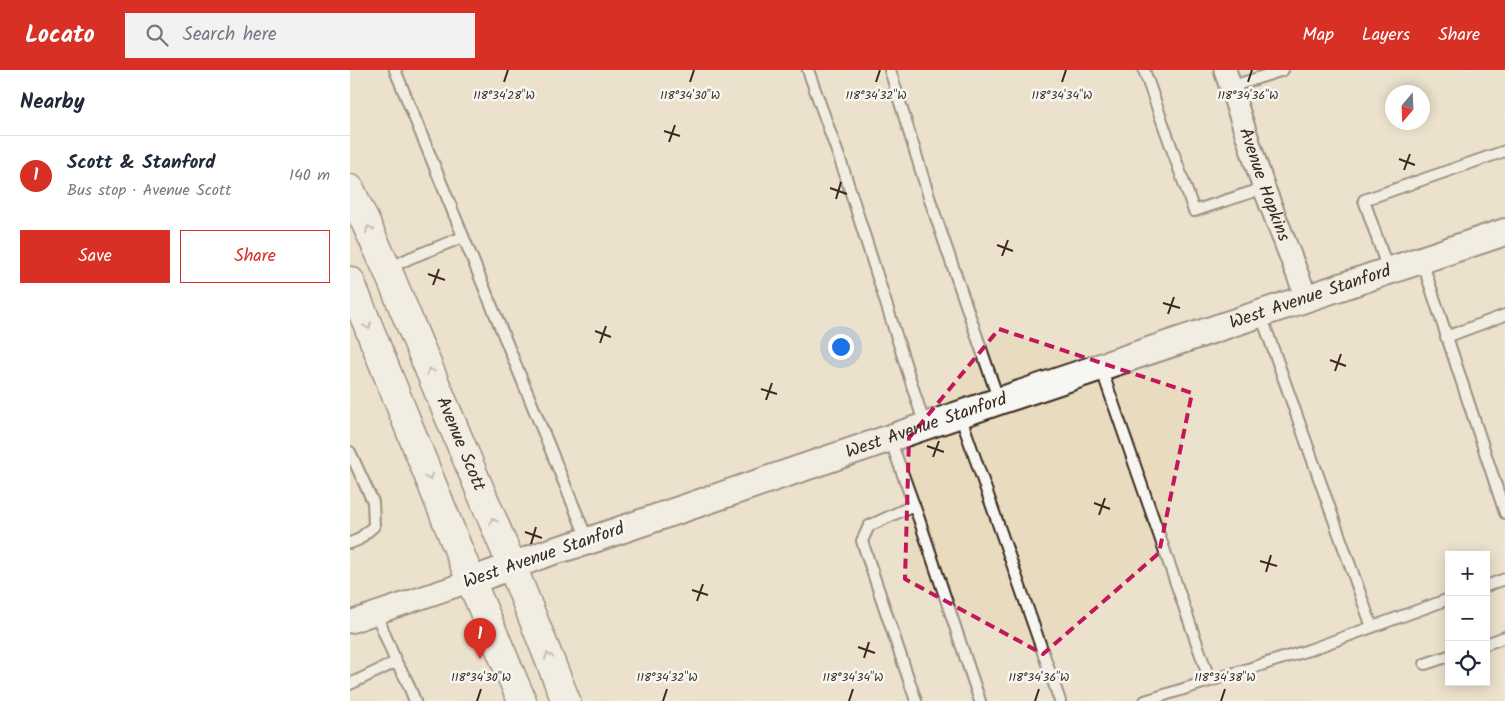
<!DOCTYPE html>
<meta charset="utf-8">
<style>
body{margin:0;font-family:Kalam,sans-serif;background:#f2f2f3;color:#1f2937}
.controls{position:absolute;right:15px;bottom:15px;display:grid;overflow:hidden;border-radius:0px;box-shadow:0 2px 12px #0003}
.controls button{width:45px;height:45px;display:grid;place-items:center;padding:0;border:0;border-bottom:1px solid #e0e1e3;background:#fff;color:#1f2937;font:25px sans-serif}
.compass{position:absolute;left:1035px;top:15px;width:45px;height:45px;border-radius:50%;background:#fff;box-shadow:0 2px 12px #0003;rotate:199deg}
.you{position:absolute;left:490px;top:276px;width:18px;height:18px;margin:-12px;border:4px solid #fff;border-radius:50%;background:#1a73e8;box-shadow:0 0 0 8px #1a73e833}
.badge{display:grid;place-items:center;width:32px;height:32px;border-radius:50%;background:#d93025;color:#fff;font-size:16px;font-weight:700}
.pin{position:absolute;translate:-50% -41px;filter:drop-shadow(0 1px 2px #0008)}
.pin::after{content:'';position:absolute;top:26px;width:18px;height:15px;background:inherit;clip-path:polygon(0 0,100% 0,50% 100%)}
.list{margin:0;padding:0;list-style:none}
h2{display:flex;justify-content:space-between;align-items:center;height:65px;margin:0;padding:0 20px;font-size:21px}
h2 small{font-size:16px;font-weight:400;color:#747a83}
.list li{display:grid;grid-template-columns:32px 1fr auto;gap:15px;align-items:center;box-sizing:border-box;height:80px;padding:0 20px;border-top:1px solid #e0e1e3}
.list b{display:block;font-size:19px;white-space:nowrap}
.list p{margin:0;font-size:16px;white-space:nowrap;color:#747a83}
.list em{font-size:16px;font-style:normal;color:#747a83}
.actions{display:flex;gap:10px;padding:15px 20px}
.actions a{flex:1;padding:11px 0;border:1px solid #d93025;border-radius:0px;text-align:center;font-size:18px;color:#d93025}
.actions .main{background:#d93025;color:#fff}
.icon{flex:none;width:28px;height:28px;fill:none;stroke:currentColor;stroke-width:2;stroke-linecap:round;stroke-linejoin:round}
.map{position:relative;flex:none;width:1155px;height:631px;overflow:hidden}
header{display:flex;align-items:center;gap:30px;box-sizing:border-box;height:70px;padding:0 25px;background:#d93025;color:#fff}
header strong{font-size:24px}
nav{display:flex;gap:28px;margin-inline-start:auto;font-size:18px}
.search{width:350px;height:45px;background:#f2f2f3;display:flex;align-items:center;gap:12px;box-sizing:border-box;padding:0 18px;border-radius:0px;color:#747a83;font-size:19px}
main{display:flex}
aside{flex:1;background:#fff}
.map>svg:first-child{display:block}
.built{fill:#e8dbc0;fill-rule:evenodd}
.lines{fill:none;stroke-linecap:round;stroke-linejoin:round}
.service-casing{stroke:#3b2a1e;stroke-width:14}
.minor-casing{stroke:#3b2a1e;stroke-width:25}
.tertiary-casing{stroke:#3b2a1e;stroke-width:30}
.secondary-casing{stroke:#3b2a1e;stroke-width:31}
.service{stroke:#f6f6f2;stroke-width:10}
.minor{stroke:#f6f6f2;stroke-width:21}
.tertiary{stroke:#f6f6f2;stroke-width:26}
.secondary{stroke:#f6f6f2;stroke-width:28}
.oneway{stroke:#989088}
.marked{fill:none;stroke:#c2185b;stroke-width:4;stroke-dasharray:10 6;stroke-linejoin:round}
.ticks{fill:none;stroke:#3b2a1e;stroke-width:2}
.labels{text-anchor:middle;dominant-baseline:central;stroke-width:5;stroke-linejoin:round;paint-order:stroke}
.street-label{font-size:18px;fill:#3b2a1e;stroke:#f6f6f2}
.ticks-label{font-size:12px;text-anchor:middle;fill:#3b2a1e;stroke:#f6f6f2;stroke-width:5;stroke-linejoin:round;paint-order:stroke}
</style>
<header>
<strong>Locato</strong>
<div class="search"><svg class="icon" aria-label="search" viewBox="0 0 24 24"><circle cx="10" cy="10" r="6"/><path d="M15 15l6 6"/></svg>Search here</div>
<nav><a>Map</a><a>Layers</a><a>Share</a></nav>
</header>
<main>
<aside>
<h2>Nearby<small></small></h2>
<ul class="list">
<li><span class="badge">1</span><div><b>Scott &amp; Stanford</b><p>Bus stop · Avenue Scott</p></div><em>140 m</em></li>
</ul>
<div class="actions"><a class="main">Save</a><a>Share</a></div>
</aside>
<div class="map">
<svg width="1155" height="631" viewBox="0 0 1155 631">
<rect width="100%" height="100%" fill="#eee6d5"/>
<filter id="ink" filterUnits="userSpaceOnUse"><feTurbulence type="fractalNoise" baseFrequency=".02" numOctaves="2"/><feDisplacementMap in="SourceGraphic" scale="10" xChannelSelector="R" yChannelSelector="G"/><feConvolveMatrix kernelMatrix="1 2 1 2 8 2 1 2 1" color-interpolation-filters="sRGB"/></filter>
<g filter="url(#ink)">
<!-- built -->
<path class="built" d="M 0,0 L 1155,0 L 1155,631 L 0,631 ZM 1042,22 L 1072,22 L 1072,52 L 1042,52 ZM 1099,485 L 1136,485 L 1136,612 L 1099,612 Z"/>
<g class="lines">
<!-- service casing -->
<g class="service-casing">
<g id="service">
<path d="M 45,0 L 238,471"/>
<path d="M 458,0 L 494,101 L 575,356"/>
<path d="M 540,0 L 580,130 L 649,331"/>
<path d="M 794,0 L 844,141 L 914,118"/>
<path d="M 880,17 L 933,0"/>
<path d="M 1072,191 L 1155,443"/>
<path d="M 38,199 L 60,188 L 113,167"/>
<path d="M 1038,200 L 1014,130 L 1155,81"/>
<path d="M 911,245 L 1022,557"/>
<path d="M 1096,267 L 1155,245"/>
<path d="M 751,298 L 860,611"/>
<path d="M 610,345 L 710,631"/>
<path d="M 540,369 L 569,449 L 630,631"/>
<path d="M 0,382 L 23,432 L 24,456 L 8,470 L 0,473"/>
<path d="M 564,435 L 519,456 L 512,471 L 566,631"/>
<path d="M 1136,516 L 1155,509"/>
<path d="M 26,543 L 46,592 L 56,609 L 65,631"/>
<path d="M 1136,574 L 1155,567"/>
<path d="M 1075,594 L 1099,586"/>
<path d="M 0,614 L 46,592"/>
<path d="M 795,631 L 959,580 L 1099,529"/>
</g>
</g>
<!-- minor casing -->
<g class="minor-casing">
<g id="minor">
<path id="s1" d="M 875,0 L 914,118 L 957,229"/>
<path d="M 0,552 L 121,511"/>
</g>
</g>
<!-- tertiary casing -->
<g class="tertiary-casing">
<g id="tertiary">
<path id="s2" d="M 121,511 L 200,482 L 238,471 L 649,331 L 1155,162"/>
</g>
</g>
<!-- secondary casing -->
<g class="secondary-casing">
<g id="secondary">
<path id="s3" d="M 0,119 L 37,199 L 162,496 L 216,631"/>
<path d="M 0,211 L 121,511 L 172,631"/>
</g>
</g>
<!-- service -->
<use href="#service" class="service"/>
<!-- minor -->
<use href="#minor" class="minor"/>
<!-- tertiary -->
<use href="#tertiary" class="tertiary"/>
<!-- secondary -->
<use href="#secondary" class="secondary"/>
</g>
<!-- one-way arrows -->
<defs><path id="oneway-chevron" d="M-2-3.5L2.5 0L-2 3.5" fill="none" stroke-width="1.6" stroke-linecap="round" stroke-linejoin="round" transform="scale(1.25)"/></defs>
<g class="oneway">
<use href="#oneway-chevron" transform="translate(19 159) rotate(-115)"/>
<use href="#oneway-chevron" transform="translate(18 256) rotate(68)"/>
<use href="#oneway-chevron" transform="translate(80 301) rotate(-113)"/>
<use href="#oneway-chevron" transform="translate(79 407) rotate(68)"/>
<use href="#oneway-chevron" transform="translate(143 451) rotate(-113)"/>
<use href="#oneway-chevron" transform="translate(198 586) rotate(-112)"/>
</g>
</g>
<!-- marked area -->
<path d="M0 0H1155V631H0ZM 649,259 L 842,323 L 809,483 L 693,584 L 555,509 L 559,368 Z" fill="#eee6d5" fill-opacity=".55" fill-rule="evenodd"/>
<path class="marked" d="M 649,259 L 842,323 L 809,483 L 693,584 L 555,509 L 559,368 Z"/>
<!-- ticks -->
<path class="ticks" d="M 154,12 L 158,0M 340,12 L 344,0M 526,12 L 530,0M 712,12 L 716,0M 898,12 L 902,0M 314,61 L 330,66M 319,72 L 325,55M 1049,89 L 1065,95M 1054,100 L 1060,84M 480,118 L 497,124M 486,129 L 491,112M 647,175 L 663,181M 652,186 L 658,170M 78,204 L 95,210M 83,215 L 89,199M 813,233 L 830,238M 818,244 L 824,227M 245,261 L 261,267M 250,273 L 256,256M 980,290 L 996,296M 985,301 L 991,284M 411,319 L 427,324M 416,330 L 422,313M 577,376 L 594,382M 583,387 L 589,371M 744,433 L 760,439M 749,445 L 755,428M 175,462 L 192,468M 181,474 L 186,457M 910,491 L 927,496M 916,502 L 921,485M 342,520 L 358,525M 347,531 L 353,514M 508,577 L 525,583M 514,588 L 519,572M 127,631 L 131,619M 313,631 L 317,619M 499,631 L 503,619M 685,631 L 689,619M 871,631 L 875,619"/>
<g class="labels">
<!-- street labels -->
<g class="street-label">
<text stroke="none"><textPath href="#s1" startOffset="121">Avenue Hopkins</textPath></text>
<text stroke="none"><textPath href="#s2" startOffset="886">West Avenue Stanford</textPath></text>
<text stroke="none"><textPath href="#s2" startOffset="481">West Avenue Stanford</textPath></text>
<text stroke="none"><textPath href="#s3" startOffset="278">Avenue Scott</textPath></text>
<text transform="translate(194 486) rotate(-19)">West Avenue Stanford</text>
</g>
</g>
<g class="ticks-label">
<text x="340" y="29">118°34'30"W</text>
<text x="712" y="29">118°34'34"W</text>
<text x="154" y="29">118°34'28"W</text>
<text x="526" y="29">118°34'32"W</text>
<text x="898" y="29">118°34'36"W</text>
<text x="131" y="611">118°34'30"W</text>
<text x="317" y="611">118°34'32"W</text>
<text x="503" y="611">118°34'34"W</text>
<text x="689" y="611">118°34'36"W</text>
<text x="875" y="611">118°34'38"W</text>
</g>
</svg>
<div class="controls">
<button>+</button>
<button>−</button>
<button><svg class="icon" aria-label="locate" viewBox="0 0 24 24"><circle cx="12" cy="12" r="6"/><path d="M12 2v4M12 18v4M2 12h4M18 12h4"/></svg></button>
</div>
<svg class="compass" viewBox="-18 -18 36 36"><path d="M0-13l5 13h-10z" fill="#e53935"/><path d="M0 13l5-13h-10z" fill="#747a83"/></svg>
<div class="you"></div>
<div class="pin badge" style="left:130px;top:589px">1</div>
</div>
</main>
